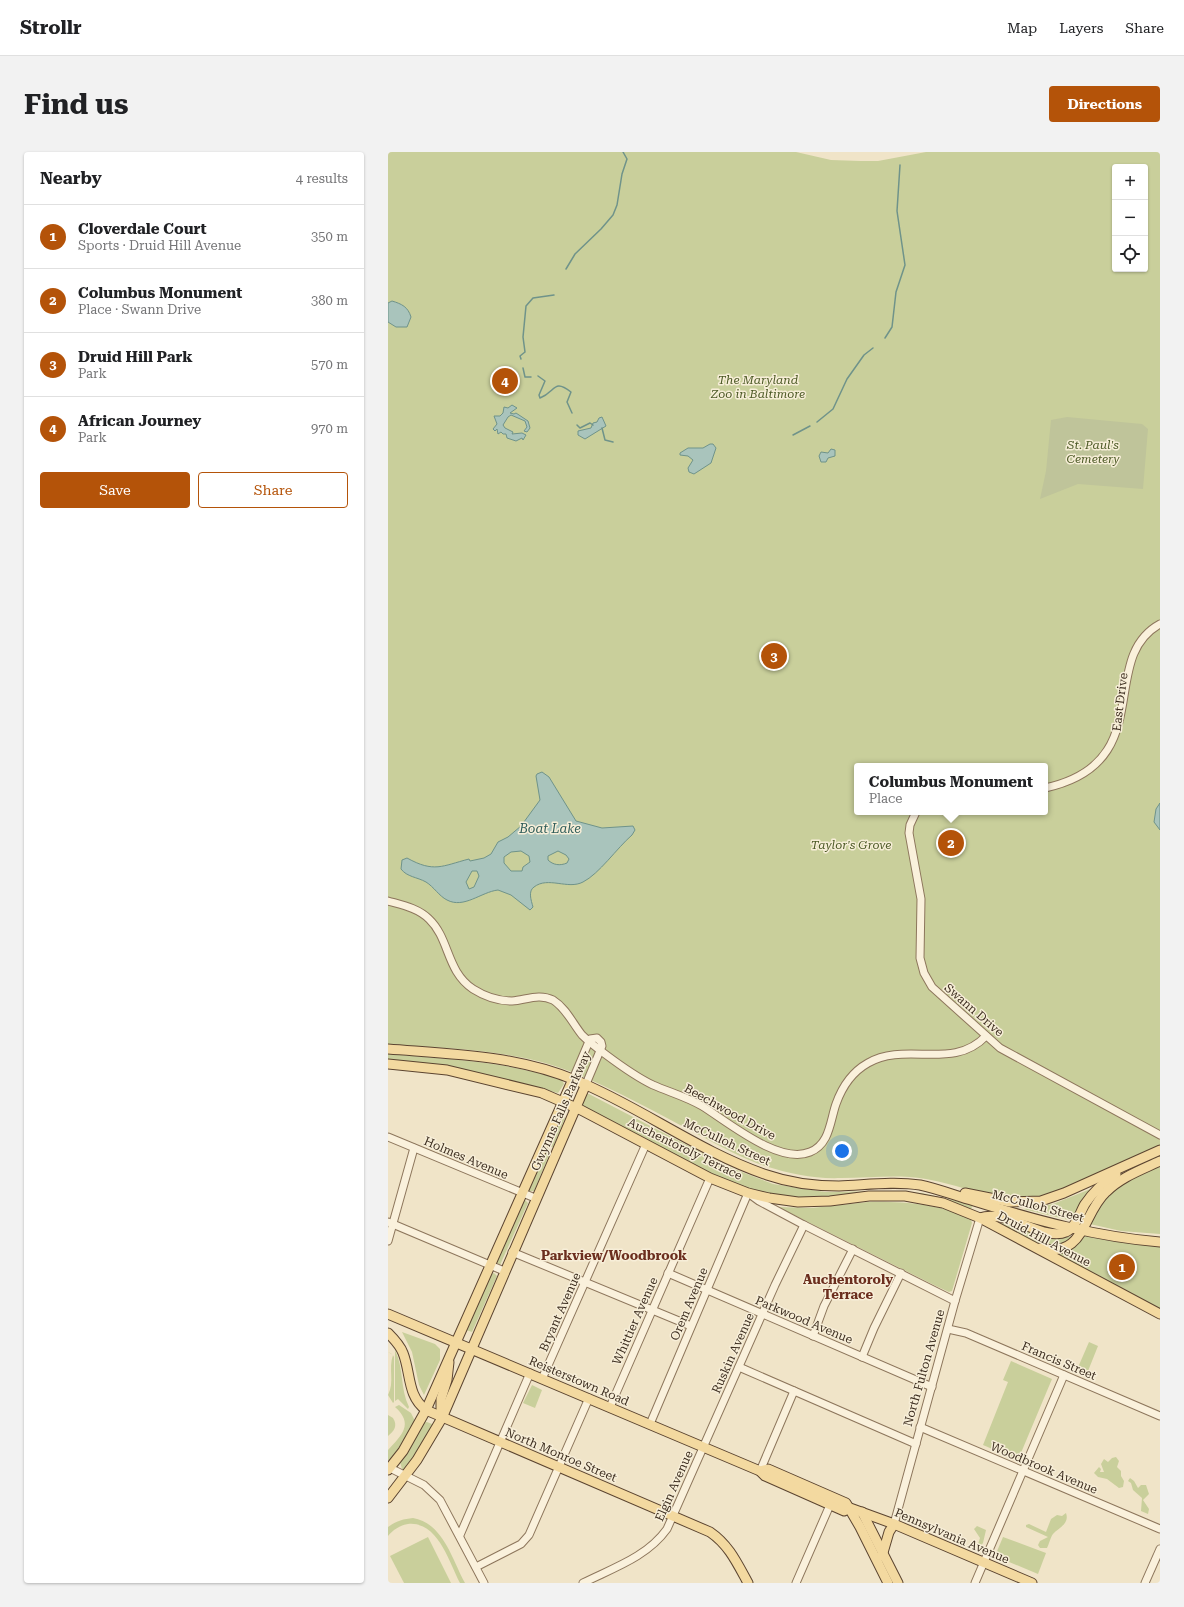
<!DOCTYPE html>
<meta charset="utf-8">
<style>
body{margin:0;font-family:"Roboto Serif",serif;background:#f2f2f2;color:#202124}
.controls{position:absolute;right:12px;top:12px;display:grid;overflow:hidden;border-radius:4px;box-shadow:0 1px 3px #0004}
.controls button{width:36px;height:36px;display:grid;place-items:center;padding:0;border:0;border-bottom:1px solid #e0e0e0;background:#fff;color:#202124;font:20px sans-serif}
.you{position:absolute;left:454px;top:999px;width:14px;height:14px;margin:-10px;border:3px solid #fff;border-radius:50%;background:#1a73e8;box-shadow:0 0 0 6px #1a73e833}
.badge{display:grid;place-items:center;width:26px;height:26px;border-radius:50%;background:#b45309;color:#fff;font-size:13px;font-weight:700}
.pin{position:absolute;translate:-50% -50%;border:2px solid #fff;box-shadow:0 1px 4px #0006}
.popup{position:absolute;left:466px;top:611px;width:194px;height:52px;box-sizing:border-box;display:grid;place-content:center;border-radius:4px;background:#fff;filter:drop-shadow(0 1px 3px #0005);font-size:13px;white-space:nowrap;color:#757577}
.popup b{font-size:15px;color:#202124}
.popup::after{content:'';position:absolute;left:50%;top:100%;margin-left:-8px;border:8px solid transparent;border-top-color:#fff}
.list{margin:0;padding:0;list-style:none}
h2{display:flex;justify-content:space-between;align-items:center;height:52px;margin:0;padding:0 16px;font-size:17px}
h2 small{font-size:13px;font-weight:400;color:#757577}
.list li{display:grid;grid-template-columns:26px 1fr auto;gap:12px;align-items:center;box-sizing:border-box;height:64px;padding:0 16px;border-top:1px solid #e0e0e0}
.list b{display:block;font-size:15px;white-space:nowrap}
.list p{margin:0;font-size:13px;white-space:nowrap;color:#757577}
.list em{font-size:13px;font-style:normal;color:#757577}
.actions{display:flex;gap:8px;padding:12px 16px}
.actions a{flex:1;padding:9px 0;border:1px solid #b45309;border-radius:4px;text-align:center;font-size:14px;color:#b45309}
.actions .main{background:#b45309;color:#fff}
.icon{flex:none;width:22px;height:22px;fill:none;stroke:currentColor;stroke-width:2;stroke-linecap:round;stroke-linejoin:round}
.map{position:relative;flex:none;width:772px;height:1431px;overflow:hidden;border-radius:4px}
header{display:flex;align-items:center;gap:24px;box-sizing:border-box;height:56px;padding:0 20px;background:#fff;border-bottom:1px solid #e0e0e0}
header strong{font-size:19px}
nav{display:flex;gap:22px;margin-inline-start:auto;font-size:14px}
.intro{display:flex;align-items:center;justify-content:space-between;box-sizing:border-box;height:96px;padding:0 24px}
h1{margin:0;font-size:28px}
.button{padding:10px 18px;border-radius:4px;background:#b45309;color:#fff;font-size:14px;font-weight:700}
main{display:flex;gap:24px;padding:0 24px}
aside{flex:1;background:#fff;border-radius:4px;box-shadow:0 1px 3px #0004}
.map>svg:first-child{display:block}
.green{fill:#c9cf9b;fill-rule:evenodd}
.cemetery{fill:#bfc49a}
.water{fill:#a9c4bc;stroke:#6f938a;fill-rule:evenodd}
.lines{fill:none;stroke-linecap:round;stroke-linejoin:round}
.stream{stroke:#6f938a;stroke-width:1.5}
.minor-casing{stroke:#8d765c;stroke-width:9}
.major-casing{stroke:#5b4430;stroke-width:11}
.minor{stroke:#faf1dc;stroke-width:7}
.major{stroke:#f3d9a0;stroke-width:9}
.labels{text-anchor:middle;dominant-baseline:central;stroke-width:3;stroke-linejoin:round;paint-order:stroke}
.park-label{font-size:12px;font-style:italic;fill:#4d5a26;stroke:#f7eed8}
.street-label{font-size:12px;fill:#3d2e20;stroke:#f7eed8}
.water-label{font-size:13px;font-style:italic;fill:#2f5d5a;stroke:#f7eed8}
.neighbourhood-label{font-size:13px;font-weight:bold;fill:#6b2e1e;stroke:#f7eed8}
</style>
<header>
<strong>Strollr</strong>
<nav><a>Map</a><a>Layers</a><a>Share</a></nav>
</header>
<div class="intro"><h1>Find us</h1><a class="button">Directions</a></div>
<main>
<aside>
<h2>Nearby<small>4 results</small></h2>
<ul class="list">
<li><span class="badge">1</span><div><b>Cloverdale Court</b><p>Sports · Druid Hill Avenue</p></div><em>350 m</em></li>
<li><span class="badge">2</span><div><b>Columbus Monument</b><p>Place · Swann Drive</p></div><em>380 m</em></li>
<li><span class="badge">3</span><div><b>Druid Hill Park</b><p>Park</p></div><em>570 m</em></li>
<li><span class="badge">4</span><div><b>African Journey</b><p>Park</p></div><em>970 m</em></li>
</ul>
<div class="actions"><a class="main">Save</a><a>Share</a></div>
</aside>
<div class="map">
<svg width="772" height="1431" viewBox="0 0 772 1431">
<rect width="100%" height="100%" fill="#f0e4c8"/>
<!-- green -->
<g class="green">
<path d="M 0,0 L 408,0 L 443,8 L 473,9 L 490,9 L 538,0 L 772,0 L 772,993 L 672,1039 C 622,1057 586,1036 538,1027 C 509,1022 482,1026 453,1026 C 427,1027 402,1022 377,1014 C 355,1007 334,995 313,984 C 271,962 228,938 184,920 C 126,897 61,897 0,892 ZM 727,15 L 757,15 L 757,117 L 727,117 ZM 469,614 L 657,614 L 657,660 L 469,660 Z"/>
<path d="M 0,902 C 59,907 117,909 174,928 L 176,932 L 170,941 L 100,923 L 0,909 Z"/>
<path d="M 197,942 L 201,942 L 341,1015 L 385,1032 L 437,1040 L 504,1039 L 534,1041 L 585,1053 L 583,1057 L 563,1050 L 452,1045 L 416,1046 L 389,1044 L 352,1035 L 330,1025 L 194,954 Z"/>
<path d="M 173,962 L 177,966 L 165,995 L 160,995 Z"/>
<path d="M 157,999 L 161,1003 L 146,1039 L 140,1039 Z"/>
<path d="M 772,1013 L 772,1082 L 733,1079 L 702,1072 L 709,1055 L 730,1033 Z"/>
<path d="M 705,1036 L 685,1069 L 635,1057 L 665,1052 Z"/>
<path d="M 136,1047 L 140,1051 L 112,1113 L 108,1110 Z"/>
<path d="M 480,1050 C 507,1049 560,1052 583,1068 L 584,1071 L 564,1139 L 561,1140 L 548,1134 L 390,1055 L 424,1056 Z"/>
<path d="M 613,1069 L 674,1085 L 686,1084 C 663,1106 634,1083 613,1072 Z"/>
<path d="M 698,1083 L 723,1089 L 772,1093 L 772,1157 L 670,1102 Z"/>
<path d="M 106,1121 L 109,1124 L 84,1180 L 78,1178 L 103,1122 Z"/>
<path d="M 14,1180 L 47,1192 L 52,1197 L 52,1208 L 36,1243 L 31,1233 L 24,1200 Z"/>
<path d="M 701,1190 L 710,1194 L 698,1224 L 688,1220 Z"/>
<path d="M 7,1198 C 16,1216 12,1237 21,1255 L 20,1257 L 10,1247 L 7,1249 Z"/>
<path d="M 0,1200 C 2,1201 5,1202 6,1205 L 6,1250 L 5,1251 L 0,1243 C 7,1230 0,1217 5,1203 Z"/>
<path d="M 623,1209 L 664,1227 L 630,1308 L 595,1293 L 620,1230 L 615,1228 Z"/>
<path d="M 144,1233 L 154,1238 L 147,1256 L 135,1251 Z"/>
<path d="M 11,1253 L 23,1261 L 27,1269 L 15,1292 L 2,1309 L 0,1308 L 0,1298 C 14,1283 26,1272 7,1255 Z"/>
<path d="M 0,1263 L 5,1266 C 10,1274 6,1279 0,1284 Z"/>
<path d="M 39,1270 L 44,1272 L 45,1277 L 18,1317 L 14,1317 L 12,1310 L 35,1271 Z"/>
<path d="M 728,1305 L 731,1309 L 729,1315 L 733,1319 L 733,1324 L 736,1329 L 735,1335 L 731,1336 L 719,1327 L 710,1325 L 706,1321 L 711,1315 L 713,1317 L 712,1320 L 716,1320 L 713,1312 L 716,1307 L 720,1310 L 724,1306 Z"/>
<path d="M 742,1326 L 746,1329 L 750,1336 L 753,1333 L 758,1333 L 761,1342 L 755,1348 L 761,1357 L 760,1362 L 753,1359 L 754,1346 L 745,1338 L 743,1331 L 740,1329 Z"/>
<path d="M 678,1361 C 682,1372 670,1376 665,1382 C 663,1384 661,1392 659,1396 L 652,1396 L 650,1393 L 652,1389 L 660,1385 L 638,1375 L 638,1373 L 641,1372 L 658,1380 L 663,1367 L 669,1363 L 674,1364 Z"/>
<path d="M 25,1366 C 55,1371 64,1407 77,1431 L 72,1431 C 61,1410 50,1369 20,1372 C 12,1373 5,1378 0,1384 L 0,1375 C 8,1369 15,1367 25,1366 Z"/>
<path d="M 589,1374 L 598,1378 L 595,1391 L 591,1396 L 589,1395 L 592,1386 L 586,1377 Z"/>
<path d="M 40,1385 L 63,1431 L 16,1431 L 2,1404 Z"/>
<path d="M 615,1385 L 658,1401 L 650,1422 L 607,1404 Z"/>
</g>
<!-- cemetery -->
<path class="cemetery" d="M 679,265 L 754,272 L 760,277 L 755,337 L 690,332 L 652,347 L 658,319 L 663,268 Z"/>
<!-- water -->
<g class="water">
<path d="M 4,149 C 14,152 20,155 23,165 L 19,175 L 8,175 L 0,170 L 0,151 Z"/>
<path d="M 124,253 L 129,256 L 122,261 L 126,262 L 128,261 L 140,269 L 142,276 L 139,280 L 136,279 L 139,275 L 137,269 L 123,263 L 120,265 L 115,273 L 117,276 L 125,280 L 124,282 L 134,281 L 138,283 L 135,288 L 134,286 L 128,289 L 119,286 L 118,282 L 115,282 L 113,280 L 110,282 L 109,277 L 107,279 L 105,277 L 109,272 L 106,264 L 112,264 L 115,261 L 116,255 L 120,256 Z"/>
<path d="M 214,265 L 218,274 L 197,287 L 190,283 L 190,279 L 203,276 L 205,271 L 209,270 L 211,266 Z"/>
<path d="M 322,292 L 325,292 L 328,296 L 323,311 L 306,322 L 301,320 L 300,316 L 305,308 L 300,304 L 292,303 L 292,301 L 300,296 L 315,296 Z"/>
<path d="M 443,297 L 447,298 L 447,304 L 440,306 L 438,310 L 433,310 L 431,304 L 433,300 L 440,301 Z"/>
<path d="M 154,620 L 161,625 L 188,669 L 214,676 L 245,674 L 247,678 L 244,683 C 229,696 211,722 195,730 C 180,738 160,724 146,735 C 140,739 143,748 145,755 L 142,758 L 123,743 L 110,738 C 93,740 76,757 59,748 C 51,744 46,735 38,730 C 29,725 19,725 13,717 L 14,708 L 19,706 C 46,721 54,714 81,707 L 82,709 L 96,706 L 103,702 L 110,690 L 120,685 L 133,674 L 152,648 L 148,624 L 149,622 ZM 133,699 L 141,704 L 142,710 L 135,715 L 134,719 L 123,719 L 116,711 L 116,705 L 123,700 ZM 170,699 L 178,703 L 181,707 L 179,711 C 172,714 165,713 160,708 L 160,704 ZM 84,719 L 89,719 L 91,724 L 86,735 L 81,737 L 78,730 Z"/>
<path d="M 772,651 L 772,678 L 766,670 L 768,657 Z"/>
</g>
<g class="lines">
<!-- stream -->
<g class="stream">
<path d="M 178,117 L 187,102 L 213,77 L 225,63 L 229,53 L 234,22 L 239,7 L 235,0"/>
<path d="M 497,186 L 504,175 L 508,140 L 517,113 L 509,59 L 512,13"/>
<path d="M 133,207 L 132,204 L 137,200 L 135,185 L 138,154 L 145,146 L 166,143"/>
<path d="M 135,216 L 137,225 L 143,225"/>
<path d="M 150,224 L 157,229 L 151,243 L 152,246 C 168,240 165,226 183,240 L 179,250 L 184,261"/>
<path d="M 429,270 L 445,257 L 459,227 L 476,203 L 485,196"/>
<path d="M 189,273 L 192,276 L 202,271 L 205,273"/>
<path d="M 214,276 L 217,288 L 225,290"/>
<path d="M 405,283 L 422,274"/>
</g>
<!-- minor casing -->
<g class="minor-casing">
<g id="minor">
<path d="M 657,636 C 772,611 708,507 772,472"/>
<path d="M 528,660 L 522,673 L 521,681 L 533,747 L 532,806 L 536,821 L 544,835 L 612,896 L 772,983"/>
<path d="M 0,749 C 14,753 30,756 41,767 C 62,787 58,819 85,837 C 96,844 110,849 124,849 C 138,848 151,841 165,848 C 178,856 185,872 194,883 C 201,890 209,896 217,902 C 233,914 248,925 265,933 C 281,940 299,945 314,954 C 340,970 391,1013 422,1000 C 442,992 442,969 448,952 C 454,935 464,920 480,911 C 518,889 565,919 598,884"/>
<path d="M 185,927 L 202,887 L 209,886 L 213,890 L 214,894 L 198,932"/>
<path d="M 0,985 L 147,1046"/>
<path d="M 0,1070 L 116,1119"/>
<path d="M 0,1089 L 26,996"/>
<path d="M 124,1100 L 303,1174"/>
<path d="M 280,1121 L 544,1235"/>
<path d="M 560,1177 L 578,1181 L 772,1264"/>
<path d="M 425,1184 L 436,1154 L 465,1097"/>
<path d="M 474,1205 L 486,1176 L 513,1121"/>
<path d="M 351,1215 L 528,1292"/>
<path d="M 154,1227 L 258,992"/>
<path d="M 222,1255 L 322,1026"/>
<path d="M 262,1272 L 360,1041 L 371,1049 L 416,1073 L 567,1149"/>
<path d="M 532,1275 L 772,1377"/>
<path d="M 2,1316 L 36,1333 L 52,1348 L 96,1431"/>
<path d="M 372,1319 L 406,1239"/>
<path d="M 506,1372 L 567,1149 L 592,1066"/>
<path d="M 72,1383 L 142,1221"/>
<path d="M 88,1415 L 133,1392 L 141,1383 L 201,1246"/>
<path d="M 195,1431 C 225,1416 259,1405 279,1377 L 387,1133 L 416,1073"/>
<path d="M 408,1431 L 442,1353"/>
<path d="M 587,1431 L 676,1223"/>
<path d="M 757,1431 L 772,1397"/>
</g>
</g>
<!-- major casing -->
<g class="major-casing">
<g id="major">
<path d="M 0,897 C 63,902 127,903 187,928 C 253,955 311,1000 379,1023 C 402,1031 427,1034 451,1034 C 478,1033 505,1029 532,1033 C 551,1037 568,1044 586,1049 C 647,1068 709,1085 772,1090"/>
<path d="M 0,912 L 59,918 L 154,941 L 193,958 L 322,1026 L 360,1041 L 381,1046 L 410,1050 L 442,1049 L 481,1044 L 517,1044 L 555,1051 L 592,1066 L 772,1162"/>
<path d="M 577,1041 L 622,1050 L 653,1049 L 676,1041 L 772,998"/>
<path d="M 592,1066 C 618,1056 656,1090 678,1080 C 688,1076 692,1060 697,1052 C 705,1040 716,1030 728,1022"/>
<path d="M 652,1096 C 697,1107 694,1062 718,1040 C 733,1025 753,1018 772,1009"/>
<path d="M 0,1162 L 372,1319 L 377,1324 L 456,1359 L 462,1356 L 506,1372 L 644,1431"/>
<path d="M 0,1181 C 6,1187 12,1193 15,1201 C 23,1221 19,1244 38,1258 L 322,1380 C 341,1393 349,1411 360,1431"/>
<path d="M 53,1264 L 53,1247 L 59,1228 L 61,1210"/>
<path d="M 0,1318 L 15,1299 L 38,1258 L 185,927"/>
<path d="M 372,1319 L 380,1317 L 458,1351 L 472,1375 L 500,1431"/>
<path d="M 0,1346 L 29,1308 L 54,1266 L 198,932"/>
<path d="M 474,1360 L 510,1431"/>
<path d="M 494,1404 L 501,1380 L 506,1372"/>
</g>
</g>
<!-- minor -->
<use href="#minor" class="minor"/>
<!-- major -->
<use href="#major" class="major"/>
</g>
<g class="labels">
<!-- park labels -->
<g class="park-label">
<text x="370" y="228">The Maryland<tspan x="370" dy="14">Zoo in Baltimore</tspan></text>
<text x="705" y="293">St. Paul's<tspan x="705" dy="14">Cemetery</tspan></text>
<text x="463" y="693">Taylor's Grove</text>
</g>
<!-- street labels -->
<g class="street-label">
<text transform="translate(732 550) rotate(-83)">East Drive</text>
<text transform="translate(586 858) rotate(41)">Swann Drive</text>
<text transform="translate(173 959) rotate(-66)">Gwynns Falls Parkway</text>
<text transform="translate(342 960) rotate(29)">Beechwood Drive</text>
<text transform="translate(339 990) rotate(25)">McCulloh Street</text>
<text transform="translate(297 997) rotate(26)">Auchentoroly Terrace</text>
<text transform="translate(78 1006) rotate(23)">Holmes Avenue</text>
<text transform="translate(650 1054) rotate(15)">McCulloh Street</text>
<text transform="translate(656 1087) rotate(28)">Druid Hill Avenue</text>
<text transform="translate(301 1152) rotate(-67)">Orem Avenue</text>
<text transform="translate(172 1160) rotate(-66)">Bryant Avenue</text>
<text transform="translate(416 1168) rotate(23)">Parkwood Avenue</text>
<text transform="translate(247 1169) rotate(-66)">Whittier Avenue</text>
<text transform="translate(345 1201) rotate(-66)">Ruskin Avenue</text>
<text transform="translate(671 1209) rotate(23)">Francis Street</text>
<text transform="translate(536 1216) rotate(-74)">North Fulton Avenue</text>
<text transform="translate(191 1229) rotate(23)">Reisterstown Road</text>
<text transform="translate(173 1303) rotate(23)">North Monroe Street</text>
<text transform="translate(656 1316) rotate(23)">Woodbrook Avenue</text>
<text transform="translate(286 1334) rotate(-66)">Elgin Avenue</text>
<text transform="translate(564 1384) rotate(23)">Pennsylvania Avenue</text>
</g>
<!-- water labels -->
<g class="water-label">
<text x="162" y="676">Boat Lake</text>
</g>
<!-- neighbourhood labels -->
<g class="neighbourhood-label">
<text x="226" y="1103">Parkview/Woodbrook</text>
<text x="460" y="1127">Auchentoroly<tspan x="460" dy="15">Terrace</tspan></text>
</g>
</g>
</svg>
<div class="controls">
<button>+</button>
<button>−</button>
<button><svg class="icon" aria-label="locate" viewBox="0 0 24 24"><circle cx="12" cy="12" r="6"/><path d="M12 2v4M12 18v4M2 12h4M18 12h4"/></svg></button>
</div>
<div class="you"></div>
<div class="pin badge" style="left:734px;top:1115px">1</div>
<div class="pin badge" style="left:563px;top:691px">2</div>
<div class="popup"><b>Columbus Monument</b>Place</div>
<div class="pin badge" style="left:386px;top:504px">3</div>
<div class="pin badge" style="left:117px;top:229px">4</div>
</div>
</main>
